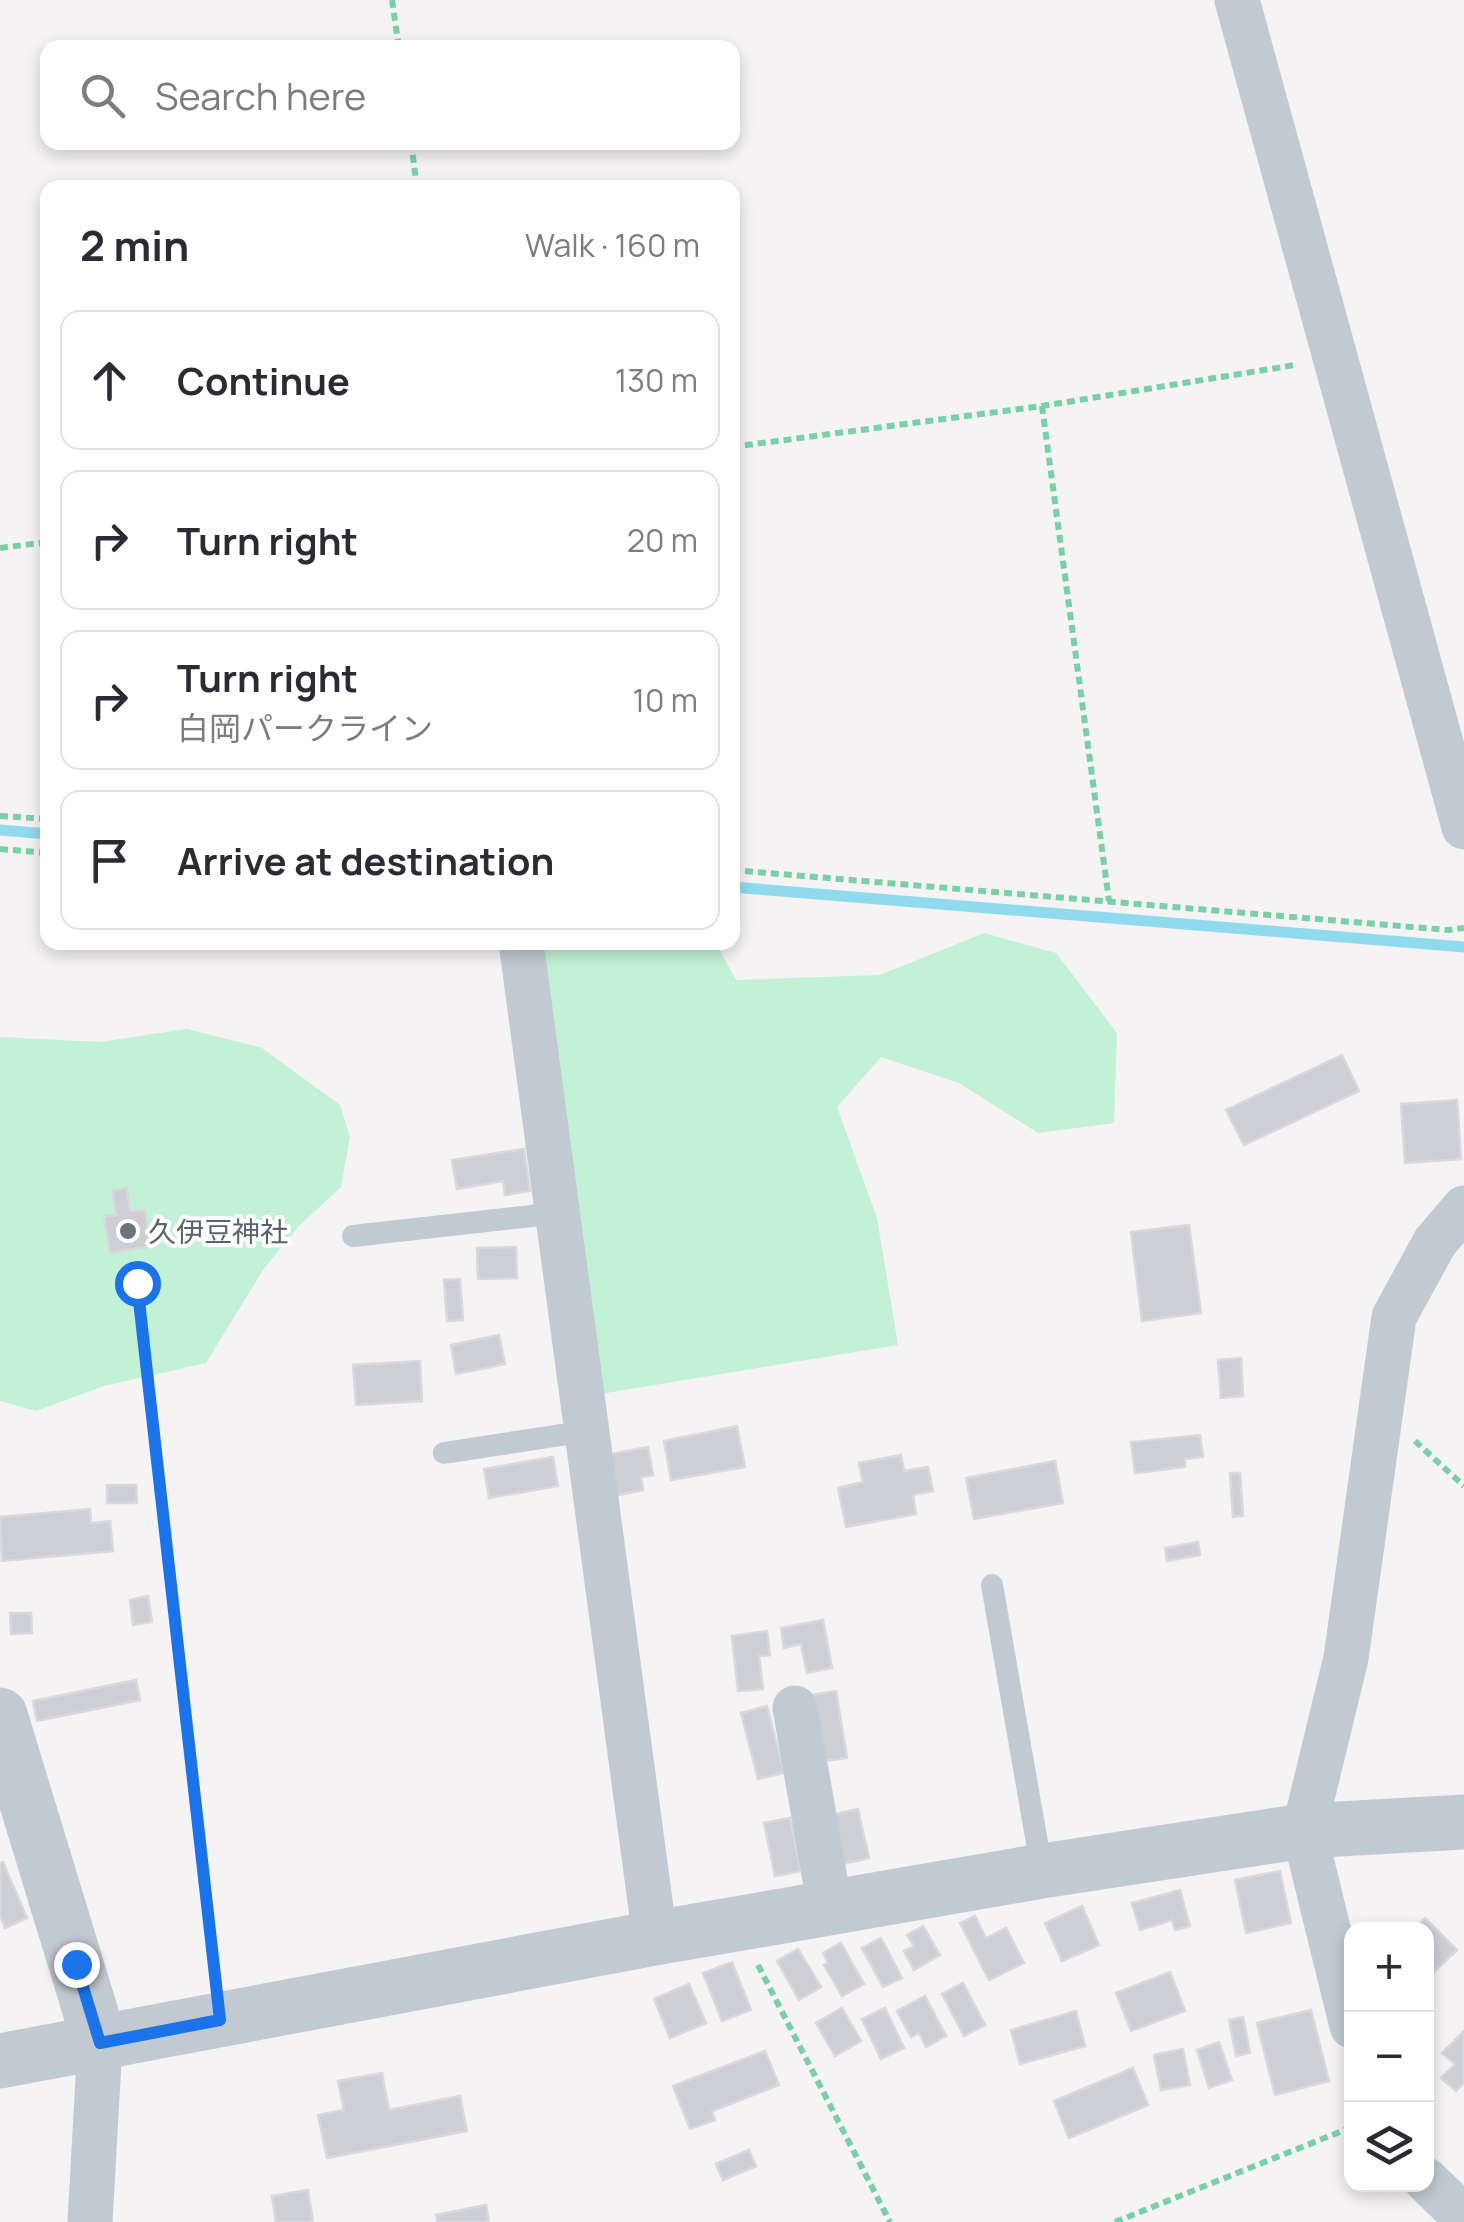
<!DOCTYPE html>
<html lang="en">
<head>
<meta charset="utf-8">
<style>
	:root { --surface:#fff; --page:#f2f2f3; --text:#2b2b33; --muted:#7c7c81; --line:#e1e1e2 }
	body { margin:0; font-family:Manrope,"Noto Sans JP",sans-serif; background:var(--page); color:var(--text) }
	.controls { position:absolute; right:30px; bottom:30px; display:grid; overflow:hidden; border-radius:20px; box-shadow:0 5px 15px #0003 }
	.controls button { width:90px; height:90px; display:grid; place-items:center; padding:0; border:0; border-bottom:2px solid var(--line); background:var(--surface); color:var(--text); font:50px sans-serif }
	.stop { position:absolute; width:30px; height:30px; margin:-22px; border:8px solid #1a73e8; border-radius:50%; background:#fff }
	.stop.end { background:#1a73e8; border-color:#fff; box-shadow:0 2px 10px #0008 }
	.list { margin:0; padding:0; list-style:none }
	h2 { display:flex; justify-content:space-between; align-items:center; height:130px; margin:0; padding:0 40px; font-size:42px }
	h2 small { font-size:32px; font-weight:400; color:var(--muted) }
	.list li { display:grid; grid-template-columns:65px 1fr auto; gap:30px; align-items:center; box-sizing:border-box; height:140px; margin:0 20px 20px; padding:0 20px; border:2px solid var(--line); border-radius:20px }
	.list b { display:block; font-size:38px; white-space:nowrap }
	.list p { margin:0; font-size:32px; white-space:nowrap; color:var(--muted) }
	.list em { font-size:32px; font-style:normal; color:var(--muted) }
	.icon { flex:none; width:55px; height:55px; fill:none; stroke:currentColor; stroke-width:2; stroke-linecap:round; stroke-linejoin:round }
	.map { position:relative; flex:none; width:1464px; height:2222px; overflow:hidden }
	.search { position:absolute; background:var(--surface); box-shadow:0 5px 15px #0003; left:40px; top:40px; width:700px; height:110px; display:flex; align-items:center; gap:25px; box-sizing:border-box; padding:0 35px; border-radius:20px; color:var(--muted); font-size:38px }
	.panel { position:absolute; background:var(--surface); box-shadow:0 5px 15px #0003; left:40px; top:180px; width:700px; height:770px; border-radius:20px }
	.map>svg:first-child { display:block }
	.green { fill:#c3f1d5 }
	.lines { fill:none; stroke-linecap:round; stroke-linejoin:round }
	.stream { stroke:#90daee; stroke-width:11 }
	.building { fill:#cdcfd5; stroke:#d7d9de; stroke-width:2.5 }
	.path { stroke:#7ad0a6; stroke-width:6; stroke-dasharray:8 5; stroke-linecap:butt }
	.service { stroke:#c1cad2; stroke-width:22 }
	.minor { stroke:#c1cad2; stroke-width:45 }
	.tertiary { stroke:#c1cad2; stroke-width:55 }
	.route { stroke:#1a73e8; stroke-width:12 }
	.worship-dot { fill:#6b7280; stroke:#fff; stroke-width:4 }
	.labels { text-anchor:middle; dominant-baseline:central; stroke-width:8; stroke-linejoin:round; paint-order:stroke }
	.worship-label { font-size:28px; fill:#5b616d; stroke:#fff; text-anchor:start }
</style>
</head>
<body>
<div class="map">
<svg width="1464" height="2222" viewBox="0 0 1464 2222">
	<rect width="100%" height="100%" fill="#f5f3f3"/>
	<g class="green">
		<polygon points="984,933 1056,953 1117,1033 1114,1123 1038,1133 959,1083 881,1057 837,1107 877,1218 898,1345 600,1394 542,943 716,943 736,980 880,975"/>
		<polygon points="187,1029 262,1048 340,1105 350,1137 341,1187 298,1227 263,1270 206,1363 104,1386 36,1411 0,1401 0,1037 100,1042"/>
	</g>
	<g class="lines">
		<g class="stream">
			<polyline points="0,830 48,834"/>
			<polyline points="732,887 1464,947"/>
		</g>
	</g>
	<g class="building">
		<polygon points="1342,1055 1359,1091 1244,1145 1226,1110"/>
		<polygon points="1457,1100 1461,1159 1405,1163 1401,1104"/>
		<polygon points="524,1149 530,1191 505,1195 503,1181 457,1189 452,1160"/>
		<polygon points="127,1188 130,1211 145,1210 151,1246 110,1253 104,1216 116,1215 112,1190"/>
		<polygon points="1189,1225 1201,1313 1142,1321 1131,1232"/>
		<polygon points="516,1247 517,1278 478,1279 477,1248"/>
		<polygon points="460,1279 463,1320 447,1321 444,1280"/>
		<polygon points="499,1335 505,1364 456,1374 451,1345"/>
		<polygon points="1241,1358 1243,1396 1221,1398 1218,1360"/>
		<polygon points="420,1361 422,1401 356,1405 353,1365"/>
		<polygon points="737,1426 745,1467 671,1480 664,1441"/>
		<polygon points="1200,1435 1203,1457 1185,1459 1185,1467 1135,1473 1131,1442"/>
		<polygon points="648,1447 653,1475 641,1477 643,1490 614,1496 606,1455"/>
		<polygon points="901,1455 904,1471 928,1467 933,1491 913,1495 916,1514 846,1527 838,1488 863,1482 859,1463"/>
		<polygon points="553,1457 558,1486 489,1498 484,1469"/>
		<polygon points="1055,1461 1063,1503 974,1519 966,1478"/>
		<polygon points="1230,1473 1240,1473 1243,1516 1233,1517"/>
		<polygon points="107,1485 136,1485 137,1503 107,1503"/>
		<polygon points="90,1509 91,1523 110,1521 113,1551 2,1561 0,1517"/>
		<polygon points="1198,1542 1200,1555 1167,1561 1165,1548"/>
		<polygon points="148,1596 152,1622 133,1625 130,1600"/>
		<polygon points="10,1613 31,1613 32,1633 11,1634"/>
		<polygon points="823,1620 832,1668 807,1673 801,1644 784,1648 781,1628"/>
		<polygon points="767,1631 770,1655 759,1656 763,1689 738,1691 732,1636"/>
		<polygon points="136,1680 140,1700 37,1721 33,1701"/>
		<polygon points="836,1691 847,1758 823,1761 813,1695"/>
		<polygon points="767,1706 784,1773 758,1779 741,1713"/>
		<polygon points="858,1809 869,1858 843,1864 832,1815"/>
		<polygon points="790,1818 801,1871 775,1876 764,1823"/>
		<polygon points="3,1862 27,1918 5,1928 0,1916 0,1863"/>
		<polygon points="1280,1871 1291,1923 1246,1933 1235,1880"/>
		<polygon points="1180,1890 1190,1926 1175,1930 1172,1920 1140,1930 1132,1903"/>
		<polygon points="1082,1906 1099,1945 1062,1961 1045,1923"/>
		<polygon points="975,1916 986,1938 1006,1928 1024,1963 989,1980 960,1923"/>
		<polygon points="1425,1918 1457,1950 1429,1977 1426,1974 1426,1930 1414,1930"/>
		<polygon points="923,1926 940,1955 914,1970 904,1951 914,1946 907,1935"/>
		<polygon points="881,1938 902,1978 883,1987 862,1948"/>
		<polygon points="841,1943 864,1984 842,1996 824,1965 828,1963 823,1953"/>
		<polygon points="798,1949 821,1987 799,2000 777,1961"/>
		<polygon points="732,1962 751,2010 722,2021 703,1973"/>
		<polygon points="1170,1972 1185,2011 1131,2031 1116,1993"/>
		<polygon points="963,1983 985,2025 964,2036 942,1994"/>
		<polygon points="689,1984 706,2023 670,2038 654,1999"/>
		<polygon points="925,1996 946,2036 926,2047 919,2033 911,2037 897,2011"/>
		<polygon points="842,2008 861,2041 835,2056 816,2023"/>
		<polygon points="885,2008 904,2048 881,2059 862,2019"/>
		<polygon points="1311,2010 1329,2081 1275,2095 1257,2023"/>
		<polygon points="1076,2011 1085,2046 1020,2064 1011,2030"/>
		<polygon points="1243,2017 1250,2053 1236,2056 1229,2020"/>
		<polygon points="1464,2031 1464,2083 1456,2091 1441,2078 1455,2064 1442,2053"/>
		<polygon points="1219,2042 1232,2080 1209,2088 1197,2050"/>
		<polygon points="1183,2049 1190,2085 1161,2090 1154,2055"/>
		<polygon points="765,2051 779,2085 712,2111 715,2120 690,2129 673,2086"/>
		<polygon points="1133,2068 1148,2105 1069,2138 1054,2101"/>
		<polygon points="382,2073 389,2110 460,2096 467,2131 327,2158 318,2115 344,2110 338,2081"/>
		<polygon points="749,2150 756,2166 723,2180 716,2164"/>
		<polygon points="308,2190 313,2222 276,2222 272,2196"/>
		<polygon points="486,2205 489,2222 438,2222 436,2215"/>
	</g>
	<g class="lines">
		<g class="path">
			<polyline points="392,0 399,48"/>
			<polyline points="411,142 417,188"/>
			<polyline points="1042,406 1109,901"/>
			<polyline points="732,447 1042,406 1295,365"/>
			<polyline points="0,548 48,542"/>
			<polyline points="0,816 48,819"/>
			<polyline points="0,849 48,853"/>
			<polyline points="732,870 1448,930 1464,928"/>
			<polyline points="137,1283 215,1974"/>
			<polyline points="1415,1441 1464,1486"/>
			<polyline points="758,1965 890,2222"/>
			<polyline points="1115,2222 1352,2127"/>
		</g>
		<g class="service">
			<polyline points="353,1236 558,1213"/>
			<polyline points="444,1453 587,1431"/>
			<polyline points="992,1585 1042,1871"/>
		</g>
		<g class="minor">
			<polyline points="1237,0 1464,827"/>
			<polyline points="521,942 655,1938"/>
			<polyline points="795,1708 830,1907"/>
			<polyline points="1352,2026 1304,1831 1346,1658 1394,1317 1435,1242 1464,1208"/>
			<polyline points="1426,2180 1464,2217"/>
			<polyline points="90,2222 100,2043"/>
		</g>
		<g class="tertiary">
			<polyline points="0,1715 100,2043"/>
			<polyline points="0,2061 655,1938 1042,1871 1304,1831 1464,1822"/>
		</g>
	</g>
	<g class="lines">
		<polyline class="route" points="76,1964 100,2043 220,2020 137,1283"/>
	</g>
	<circle class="worship-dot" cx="128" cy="1231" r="10"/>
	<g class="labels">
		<g class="worship-label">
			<text x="148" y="1231">久伊豆神社</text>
		</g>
	</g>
</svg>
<div class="controls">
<button>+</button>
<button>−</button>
<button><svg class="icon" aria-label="layers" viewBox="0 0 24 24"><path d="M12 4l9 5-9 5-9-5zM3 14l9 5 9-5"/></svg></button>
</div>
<div class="stop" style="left:137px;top:1283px"></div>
<div class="stop end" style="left:76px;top:1964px"></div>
<div class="search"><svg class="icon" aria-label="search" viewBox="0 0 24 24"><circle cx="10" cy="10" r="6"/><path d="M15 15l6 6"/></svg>Search here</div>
<section class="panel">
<h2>2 min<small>Walk · 160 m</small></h2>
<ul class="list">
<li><svg class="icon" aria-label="ahead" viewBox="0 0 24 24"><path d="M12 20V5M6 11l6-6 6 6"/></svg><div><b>Continue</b></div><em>130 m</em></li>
<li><svg class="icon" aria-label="right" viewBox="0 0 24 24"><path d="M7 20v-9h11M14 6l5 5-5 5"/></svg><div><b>Turn right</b></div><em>20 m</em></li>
<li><svg class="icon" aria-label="right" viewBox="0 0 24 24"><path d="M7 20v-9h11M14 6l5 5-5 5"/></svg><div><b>Turn right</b><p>白岡パークライン</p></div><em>10 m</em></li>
<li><svg class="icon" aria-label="arrive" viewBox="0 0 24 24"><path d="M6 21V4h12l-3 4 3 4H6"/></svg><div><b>Arrive at destination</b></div></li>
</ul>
</section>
</div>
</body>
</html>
